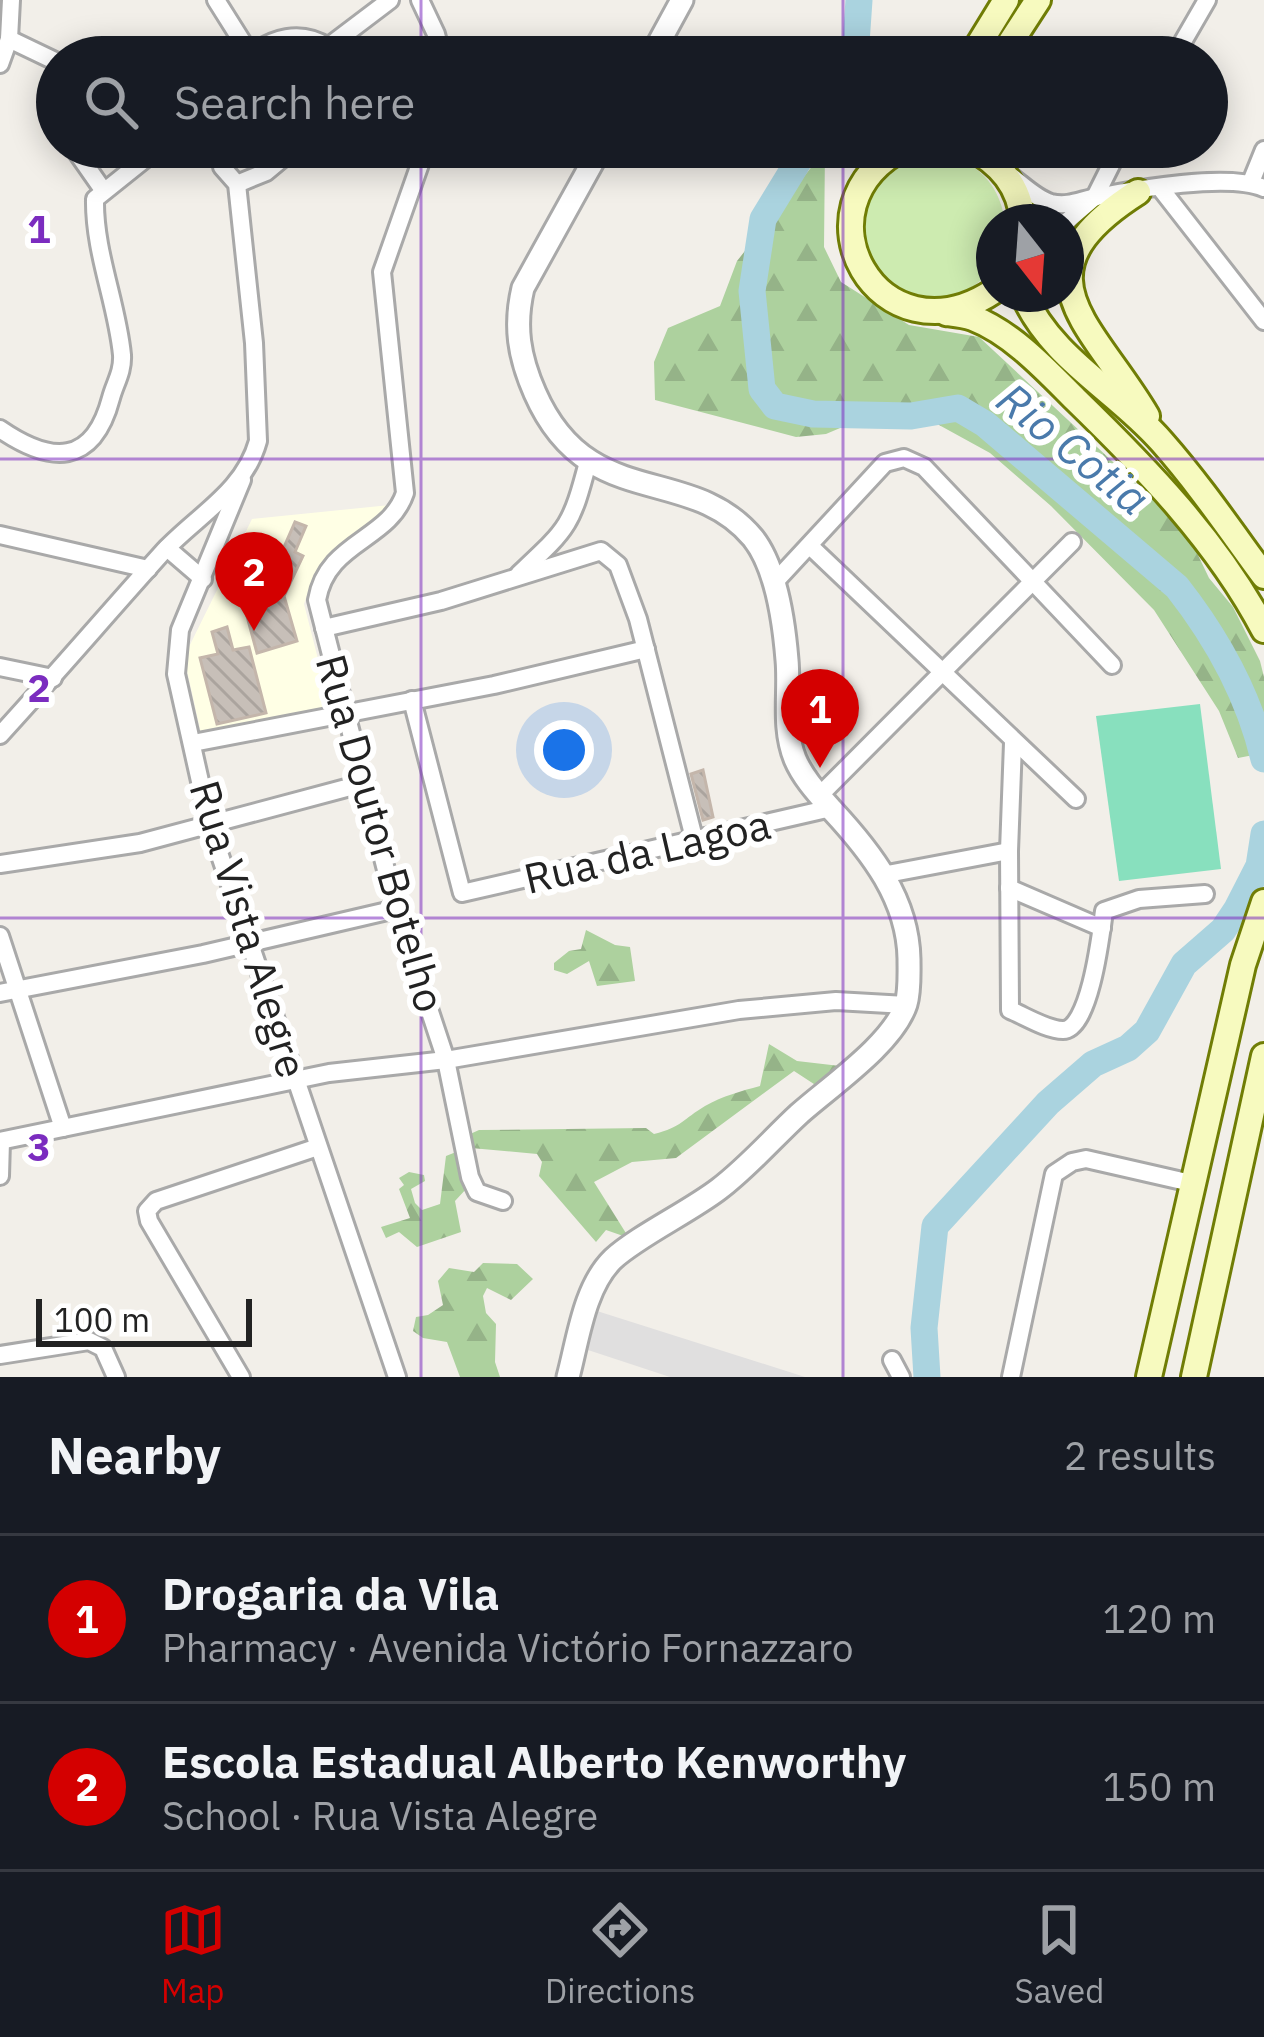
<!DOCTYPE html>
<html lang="en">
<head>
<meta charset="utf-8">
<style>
	:root { --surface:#171b24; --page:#242831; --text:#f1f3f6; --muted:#9ea1a6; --line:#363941; --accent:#d40000 }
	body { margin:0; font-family:"IBM Plex Sans",sans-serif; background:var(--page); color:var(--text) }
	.compass { position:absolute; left:976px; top:204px; width:108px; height:108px; border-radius:50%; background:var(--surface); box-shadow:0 6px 30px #0003; rotate:163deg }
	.scale { position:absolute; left:36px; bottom:30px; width:216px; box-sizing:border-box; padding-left:12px; border:6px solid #222; border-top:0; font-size:33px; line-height:42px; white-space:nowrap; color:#222; -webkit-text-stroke:9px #fff; paint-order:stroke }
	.you { position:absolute; left:564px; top:750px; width:42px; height:42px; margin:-30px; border:9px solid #fff; border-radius:50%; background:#1a73e8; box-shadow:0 0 0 18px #1a73e833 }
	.badge { display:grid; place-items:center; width:78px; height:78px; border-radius:50%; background:var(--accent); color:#fff; font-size:39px; font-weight:700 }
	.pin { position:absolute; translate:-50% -99px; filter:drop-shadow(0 3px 6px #0008) }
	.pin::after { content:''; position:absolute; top:63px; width:42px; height:36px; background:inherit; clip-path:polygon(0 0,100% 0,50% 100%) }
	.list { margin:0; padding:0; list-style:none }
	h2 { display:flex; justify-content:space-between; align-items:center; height:156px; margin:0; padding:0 48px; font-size:51px }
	h2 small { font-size:39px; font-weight:400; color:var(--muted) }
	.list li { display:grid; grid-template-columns:78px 1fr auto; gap:36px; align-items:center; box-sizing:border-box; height:168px; padding:0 48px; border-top:3px solid var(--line) }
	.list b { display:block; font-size:45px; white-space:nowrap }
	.list p { margin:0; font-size:39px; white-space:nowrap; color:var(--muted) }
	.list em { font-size:39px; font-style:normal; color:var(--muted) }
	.icon { flex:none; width:66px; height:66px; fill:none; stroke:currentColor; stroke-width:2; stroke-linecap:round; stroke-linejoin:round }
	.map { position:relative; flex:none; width:1264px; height:1377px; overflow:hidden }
	.search { position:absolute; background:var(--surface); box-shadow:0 6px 30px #0003; left:36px; right:36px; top:36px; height:132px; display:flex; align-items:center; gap:30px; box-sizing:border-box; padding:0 42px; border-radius:66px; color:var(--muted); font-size:45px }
	.sheet { height:492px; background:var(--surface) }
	nav { display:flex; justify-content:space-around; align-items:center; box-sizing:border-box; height:168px; border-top:3px solid var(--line); background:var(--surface); font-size:33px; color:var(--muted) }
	nav a { display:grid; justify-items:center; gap:6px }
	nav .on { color:var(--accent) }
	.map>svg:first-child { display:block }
	.residential { fill:#e0dfdf }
	.education { fill:#ffffe5 }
	.grass { fill:#cdebb0 }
	.forest { fill:url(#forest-firs) }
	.pitch { fill:#88e0be }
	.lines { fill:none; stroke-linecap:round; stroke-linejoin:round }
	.river { stroke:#aad3df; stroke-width:27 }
	.building { fill:url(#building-back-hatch); stroke:#c4b6ab; stroke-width:3 }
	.minor-casing { stroke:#a9a9a9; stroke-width:22 }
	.tertiary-casing { stroke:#a9a9a9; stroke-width:27 }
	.secondary-casing { stroke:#707d05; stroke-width:30 }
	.minor { stroke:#fff; stroke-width:16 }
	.tertiary { stroke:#fff; stroke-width:21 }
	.secondary { stroke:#f7fabf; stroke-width:24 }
	.grid { fill:none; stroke:#7b2cbf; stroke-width:3; stroke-opacity:0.55 }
	.labels { text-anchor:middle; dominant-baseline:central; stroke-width:12; stroke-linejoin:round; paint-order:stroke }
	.street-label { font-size:42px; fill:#222; stroke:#fff }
	.water-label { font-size:45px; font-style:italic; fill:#4a7aab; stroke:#fff }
	.grid-label { font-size:39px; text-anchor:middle; font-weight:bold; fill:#7b2cbf; stroke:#fff; stroke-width:12; stroke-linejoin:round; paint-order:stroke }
</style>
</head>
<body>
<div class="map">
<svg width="1264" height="1377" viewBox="0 0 1264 1377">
	<defs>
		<pattern id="forest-firs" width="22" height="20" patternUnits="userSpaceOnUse" patternTransform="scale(3)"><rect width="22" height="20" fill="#add19e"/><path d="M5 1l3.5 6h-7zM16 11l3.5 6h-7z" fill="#95b388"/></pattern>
		<pattern id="building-back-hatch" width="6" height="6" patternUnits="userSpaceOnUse" patternTransform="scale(3)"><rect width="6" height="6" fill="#c7bfb8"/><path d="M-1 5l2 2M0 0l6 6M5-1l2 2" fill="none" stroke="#aba49e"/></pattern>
	</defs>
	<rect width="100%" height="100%" fill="#f2efe9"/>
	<polygon class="residential" points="597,1311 805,1377 670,1377 588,1350"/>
	<polygon class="education" points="390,505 314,574 304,604 331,710 202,738 184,657 252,519"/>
	<path class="grass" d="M 927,152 C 969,156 999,177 1005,222 L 994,222 C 994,236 998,256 991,268 C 960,318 865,300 861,239 C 860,231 863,220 864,211 C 868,179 897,160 927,152 Z"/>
	<g class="forest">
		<polygon points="825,150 824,247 841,282 909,325 979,337 1186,530 1209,578 1233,607 1260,661 1264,677 1264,753 1238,758 1219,711 1154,610 1051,506 990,453 899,403 826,434 796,437 655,400 654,362 668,328 720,306 737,261"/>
		<polygon points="586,930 615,945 630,947 635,981 597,986 589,961 567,974 554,970 554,963 569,951 581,949"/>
		<path d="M 769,1044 L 797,1061 L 840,1066 L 817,1086 L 794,1071 L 676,1158 L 632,1162 L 594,1182 L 629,1238 L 606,1230 L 596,1242 L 539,1176 L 542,1162 L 537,1154 L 471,1148 L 468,1135 L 479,1130 L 646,1128 L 654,1134 C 682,1127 683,1119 705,1106 C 723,1096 741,1091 760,1086 Z"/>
		<polygon points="461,1150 467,1188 455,1201 461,1232 417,1247 399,1232 386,1238 381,1227 410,1218 399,1189 404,1185 399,1178 409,1172 424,1175 425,1181 411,1189 415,1203 422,1210 440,1204 446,1156"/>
		<polygon points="483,1263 517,1264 533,1279 511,1300 487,1288 483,1296 486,1313 496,1324 495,1362 500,1377 460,1377 447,1342 423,1338 413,1331 416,1317 428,1315 443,1305 438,1281 449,1268 474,1272"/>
	</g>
	<polygon class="pitch" points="1200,704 1221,869 1119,881 1096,716"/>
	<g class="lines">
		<g class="river">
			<polyline points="850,57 856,43 859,0"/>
			<path d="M 807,147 L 763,219 L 752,291 L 762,389 L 775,406 L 813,414 L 911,416 L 958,408 L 985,424 L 1177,587 C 1217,638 1249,696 1264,759"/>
			<polyline points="927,1377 924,1328 935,1226 1048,1103 1093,1064 1128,1048 1147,1031 1184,964 1223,930 1237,909 1259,866 1264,834"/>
		</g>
	</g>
	<g class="building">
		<polygon points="295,522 306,526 295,552 303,556 284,596 297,641 257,653 245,609 250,574 268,539 284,547"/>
		<polygon points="227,627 233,650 249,647 266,713 217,724 200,658 218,654 212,632"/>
		<polygon points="703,770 713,817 703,820 691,774"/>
	</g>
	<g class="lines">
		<defs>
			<g id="minor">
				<polyline points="216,0 250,54"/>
				<polyline points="420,0 436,34 442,57"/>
				<polyline points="9,39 57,62"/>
				<path d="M 248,57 C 272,38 300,29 328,47"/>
				<polyline points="327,57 328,47 390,0"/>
				<polyline points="1174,57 1207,0"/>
				<polyline points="0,64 9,39 11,0"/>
				<polyline points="73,147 103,190"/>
				<path d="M 426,147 L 382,272 L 405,493 C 389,541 327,541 317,600 L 396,909 L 446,1060 L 470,1177 L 477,1192 L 503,1201"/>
				<path d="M 1012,177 C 1024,186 1037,199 1051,203 C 1069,207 1080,200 1097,197 C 1137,189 1228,173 1264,188"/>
				<polyline points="1251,182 1264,150"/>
				<polyline points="237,184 266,172 296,147"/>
				<polyline points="1161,189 1264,321"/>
				<polyline points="1066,222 1095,197 1120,147"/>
				<path d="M 0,429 C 51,464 93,466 111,398 C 115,383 123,372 122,355 C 117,303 94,252 95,199 L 160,147"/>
				<polyline points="242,480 180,630 176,674 210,826 397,1377"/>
				<polyline points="0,535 148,569"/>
				<polyline points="810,546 1076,799"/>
				<polyline points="167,548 203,579"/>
				<path d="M 519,574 C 568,528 571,527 588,462"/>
				<polyline points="773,584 885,463 904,458 924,467 1112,665"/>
				<polyline points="324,628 441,601 601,551 618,565 638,619 695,842"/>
				<polyline points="0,667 53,678"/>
				<polyline points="412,700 462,893 831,808"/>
				<path d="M 0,735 C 55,675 108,613 162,553 C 196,516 244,492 258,441 L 254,343 L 237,184 L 222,167 L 221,147"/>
				<polyline points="193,743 494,685 646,649"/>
				<path d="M 1013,743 L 1009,851 L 1010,1010 C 1025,1016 1047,1030 1063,1030 C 1090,1030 1101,933 1104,911 L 1139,899 L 1205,894"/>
				<polyline points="819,796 1072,542"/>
				<polyline points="0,864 140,843 365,783"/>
				<polyline points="882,875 1009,851"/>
				<polyline points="1009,888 1102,928"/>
				<polyline points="0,936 63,1128"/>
				<polyline points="0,993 203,954 396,909"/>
				<polyline points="0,1141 329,1073 446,1060 739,1010 836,1001 906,1005"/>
				<polyline points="0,1176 1,1141"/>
				<polyline points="0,1355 89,1341 103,1348 116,1377"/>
				<polyline points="892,1360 901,1377"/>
				<polyline points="241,1377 149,1221 147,1211 156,1201 318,1147"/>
				<polyline points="1011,1377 1054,1174 1072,1162 1086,1159 1191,1183"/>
			</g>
			<g id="tertiary">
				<polyline points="651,57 682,0"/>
				<path d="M 568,1377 C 578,1340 584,1287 613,1259 C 638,1236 689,1212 719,1189 C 748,1167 772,1139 799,1114 C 829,1087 893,1044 906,1004 C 910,991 909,973 909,959 C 908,899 871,852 832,810 C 818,794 803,778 795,759 C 782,727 790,692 787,660 C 784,623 776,567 753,538 C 690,462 588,514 535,393 C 519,357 514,326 523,288 L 601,147"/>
			</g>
			<g id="secondary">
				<polyline points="971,57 1006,0"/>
				<polyline points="1001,57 1038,0"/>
				<path d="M 905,147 C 789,206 879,367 994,291"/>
				<path d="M 969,147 C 1000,163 1020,186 1023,222"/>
				<path d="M 1138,192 C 1009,274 1093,324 1147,416"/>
				<path d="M 1023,294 C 1052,360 1117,390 1162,442 C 1199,484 1231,531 1264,576"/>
				<path d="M 946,313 C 954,314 965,315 973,318 C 1012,333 1046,370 1075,399 C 1146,468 1218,542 1264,630"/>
				<polyline points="1149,1377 1243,965 1264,902"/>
				<polyline points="1194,1377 1264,1056"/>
			</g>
		</defs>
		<use href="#minor" class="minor-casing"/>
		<use href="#tertiary" class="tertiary-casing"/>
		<use href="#secondary" class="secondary-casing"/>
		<use href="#minor" class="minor"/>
		<use href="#tertiary" class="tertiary"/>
		<use href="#secondary" class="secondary"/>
	</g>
	<path class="grid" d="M 421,0 L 421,57M 843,0 L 843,57M 421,147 L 421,1377M 843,147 L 843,1377M 0,459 L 1264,459M 0,918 L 1264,918"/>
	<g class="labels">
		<g class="street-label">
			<text transform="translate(381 833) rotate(74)">Rua Doutor Botelho</text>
			<text transform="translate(647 851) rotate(-13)">Rua da Lagoa</text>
			<text transform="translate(249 929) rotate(73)">Rua Vista Alegre</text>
		</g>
		<g class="water-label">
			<text transform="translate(1074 448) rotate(39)">Rio Cotia</text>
		</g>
	</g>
	<g class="grid-label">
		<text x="39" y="243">1</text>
		<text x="39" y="702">2</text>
		<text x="39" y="1161">3</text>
	</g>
</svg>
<svg class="compass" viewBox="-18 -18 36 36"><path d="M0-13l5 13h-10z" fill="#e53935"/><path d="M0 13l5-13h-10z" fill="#9ea1a6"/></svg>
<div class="scale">100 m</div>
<div class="you"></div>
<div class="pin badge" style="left:820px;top:768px">1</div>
<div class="pin badge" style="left:254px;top:631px">2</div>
<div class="search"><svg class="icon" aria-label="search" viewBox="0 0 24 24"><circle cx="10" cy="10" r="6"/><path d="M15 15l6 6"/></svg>Search here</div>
</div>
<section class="sheet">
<h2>Nearby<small>2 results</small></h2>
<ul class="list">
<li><span class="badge">1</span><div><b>Drogaria da Vila</b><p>Pharmacy · Avenida Victório Fornazzaro</p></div><em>120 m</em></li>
<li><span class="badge">2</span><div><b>Escola Estadual Alberto Kenworthy</b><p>School · Rua Vista Alegre</p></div><em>150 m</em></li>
</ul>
</section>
<nav>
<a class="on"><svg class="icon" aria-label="map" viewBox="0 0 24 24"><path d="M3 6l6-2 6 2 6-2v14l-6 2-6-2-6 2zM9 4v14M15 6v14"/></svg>Map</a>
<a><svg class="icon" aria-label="directions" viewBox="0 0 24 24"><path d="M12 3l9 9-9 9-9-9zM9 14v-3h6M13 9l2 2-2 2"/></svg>Directions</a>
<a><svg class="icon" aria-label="saved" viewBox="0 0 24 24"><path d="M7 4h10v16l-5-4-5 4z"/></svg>Saved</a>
</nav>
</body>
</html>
